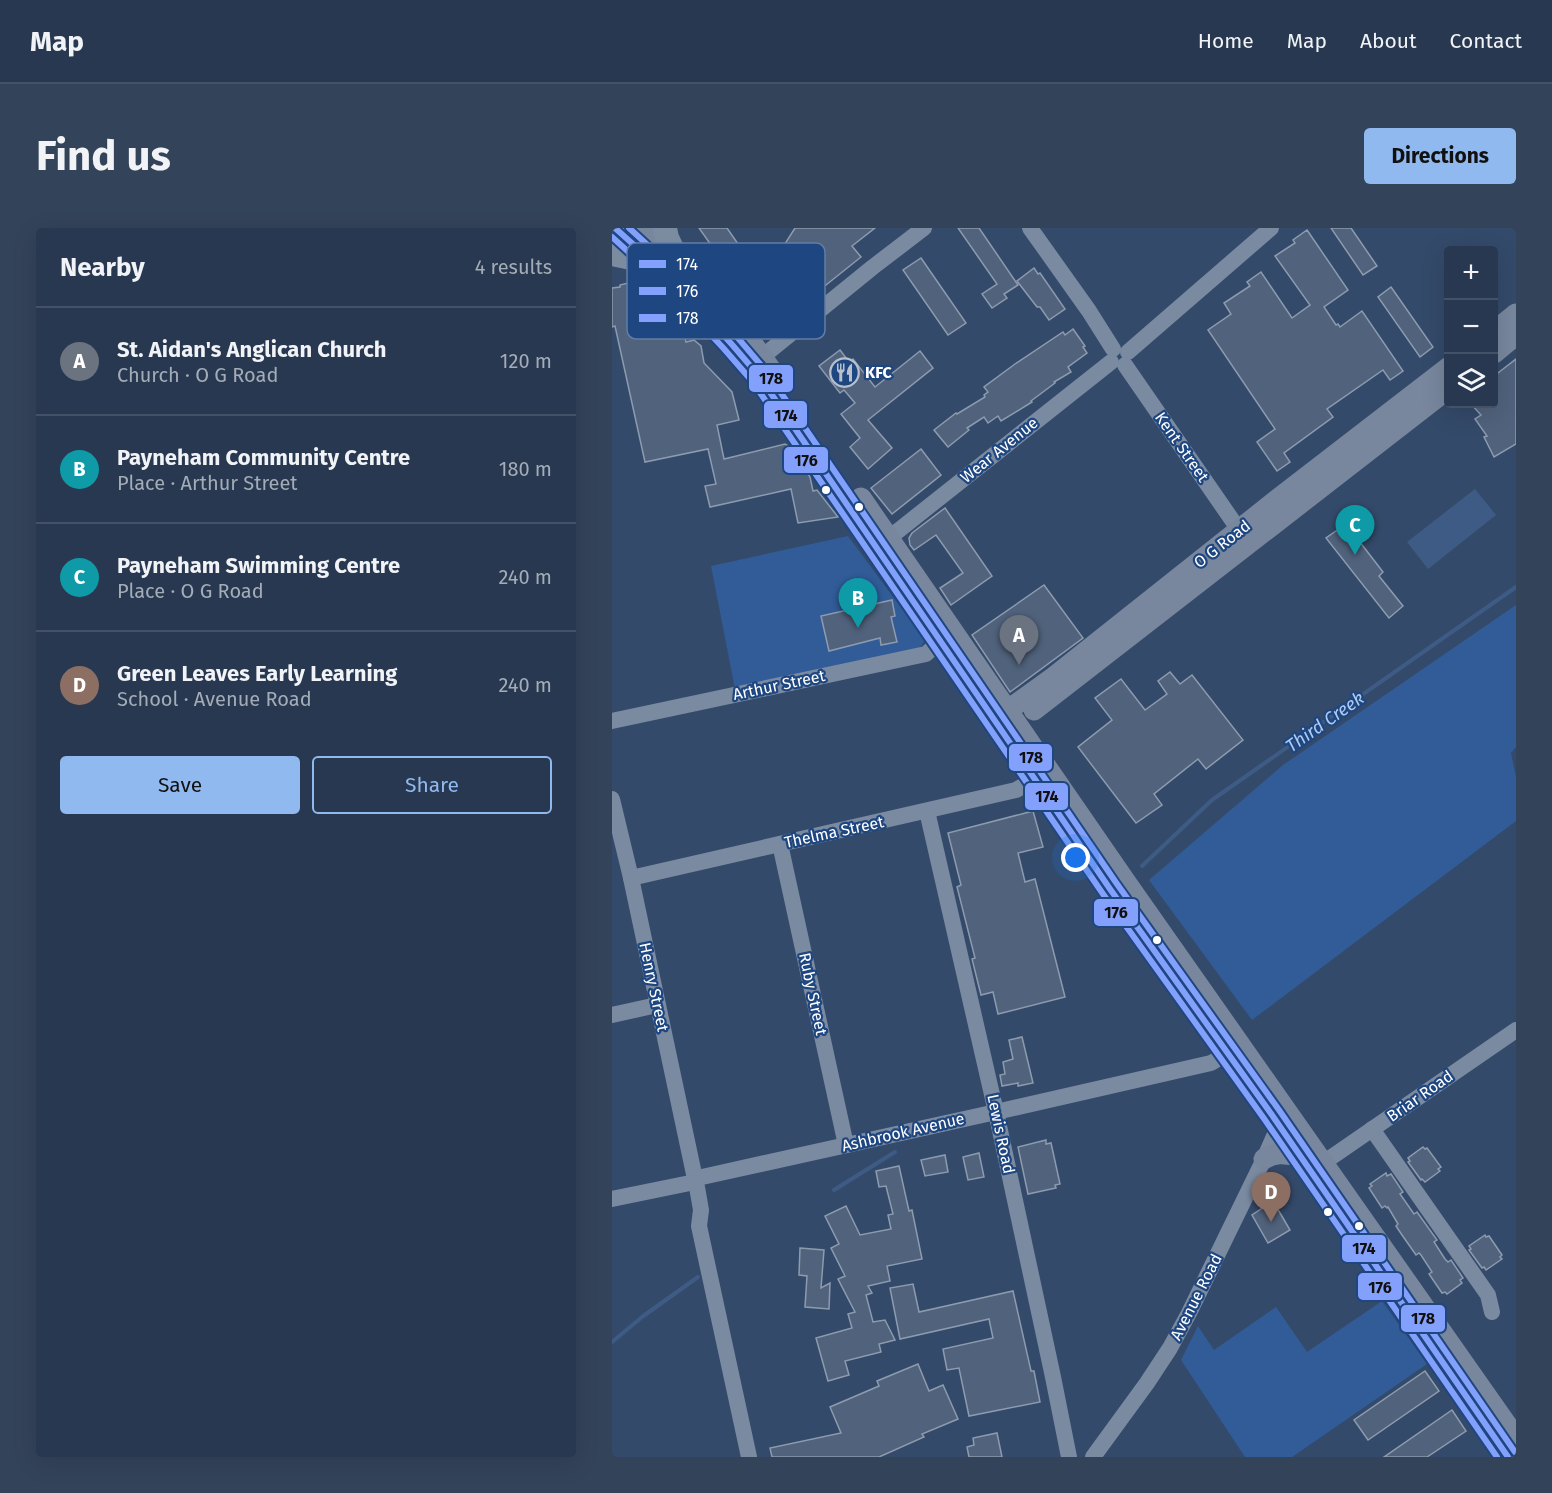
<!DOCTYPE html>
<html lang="en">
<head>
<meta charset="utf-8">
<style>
	:root { --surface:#273850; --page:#33435a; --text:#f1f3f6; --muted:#a4acb7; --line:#435267; --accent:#90b9f0 }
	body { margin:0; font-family:"Fira Sans",sans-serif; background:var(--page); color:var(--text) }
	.controls { position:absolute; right:18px; top:18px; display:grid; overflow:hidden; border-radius:6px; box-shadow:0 6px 24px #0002 }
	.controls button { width:54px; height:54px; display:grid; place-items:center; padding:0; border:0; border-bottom:2px solid var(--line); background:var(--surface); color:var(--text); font:30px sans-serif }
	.you { position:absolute; left:464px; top:630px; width:21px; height:21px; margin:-15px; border:4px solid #fff; border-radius:50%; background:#1a73e8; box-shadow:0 0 0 9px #1a73e833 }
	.badge { display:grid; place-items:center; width:39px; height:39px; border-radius:50%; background:var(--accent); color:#fff; font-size:20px; font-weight:700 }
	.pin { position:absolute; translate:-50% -50px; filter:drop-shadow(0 2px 3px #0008) }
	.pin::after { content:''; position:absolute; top:32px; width:21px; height:18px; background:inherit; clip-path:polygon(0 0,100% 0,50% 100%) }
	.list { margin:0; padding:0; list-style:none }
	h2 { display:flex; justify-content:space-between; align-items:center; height:78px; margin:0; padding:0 24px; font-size:26px }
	h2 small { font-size:20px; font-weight:400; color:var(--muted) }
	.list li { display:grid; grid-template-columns:39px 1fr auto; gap:18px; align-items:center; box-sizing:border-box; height:108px; padding:0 24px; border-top:2px solid var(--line) }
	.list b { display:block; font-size:22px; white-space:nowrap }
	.list p { margin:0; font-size:20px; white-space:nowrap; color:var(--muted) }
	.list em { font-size:20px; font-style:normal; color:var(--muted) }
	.actions { display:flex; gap:12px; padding:18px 24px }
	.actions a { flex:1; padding:14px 0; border:2px solid var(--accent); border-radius:6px; text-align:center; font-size:21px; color:var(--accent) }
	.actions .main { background:var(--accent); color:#111 }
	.icon { flex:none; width:33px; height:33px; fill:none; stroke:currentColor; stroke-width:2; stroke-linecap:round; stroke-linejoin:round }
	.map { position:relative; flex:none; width:904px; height:1229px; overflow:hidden; border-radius:6px }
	header { display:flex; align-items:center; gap:36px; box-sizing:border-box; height:84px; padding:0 30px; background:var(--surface); border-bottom:2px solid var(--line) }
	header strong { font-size:28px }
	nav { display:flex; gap:33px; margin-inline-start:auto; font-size:21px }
	.intro { display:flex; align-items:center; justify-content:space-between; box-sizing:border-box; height:144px; padding:0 36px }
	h1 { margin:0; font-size:42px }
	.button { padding:15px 27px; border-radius:6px; background:var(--accent); color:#111; font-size:21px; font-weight:700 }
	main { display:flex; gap:36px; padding:0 36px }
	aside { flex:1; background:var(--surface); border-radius:6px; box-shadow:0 6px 24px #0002 }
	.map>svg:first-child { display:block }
	.green { fill:#315c98 }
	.water { fill:#3e5b85 }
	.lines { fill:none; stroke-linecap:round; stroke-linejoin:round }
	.stream { stroke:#3e5b85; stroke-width:4 }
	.building { fill:#50627c; stroke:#8d9baf; stroke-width:1.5 }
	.minor { stroke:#7a8aa0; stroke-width:16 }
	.major { stroke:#78879e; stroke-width:21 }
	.highway { stroke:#7b8ba0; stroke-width:24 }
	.bus-1-casing { stroke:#1e4680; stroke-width:10 }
	.bus-2-casing { stroke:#1e4680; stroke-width:10 }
	.bus-3-casing { stroke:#1e4680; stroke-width:10 }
	.bus-1 { stroke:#83a1fc; stroke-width:6 }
	.bus-2 { stroke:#83a1fc; stroke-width:6 }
	.bus-3 { stroke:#83a1fc; stroke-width:6 }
	.bus-dot { fill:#fff; stroke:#1e4680; stroke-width:2 }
	.labels { text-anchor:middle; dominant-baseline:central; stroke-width:4.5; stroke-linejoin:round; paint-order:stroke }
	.poi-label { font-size:16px; font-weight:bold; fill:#fff; stroke:#1e4680; text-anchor:start }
	.street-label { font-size:16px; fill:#fff; stroke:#1e4680 }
	.water-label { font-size:18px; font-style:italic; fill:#adcaf1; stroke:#1e4680 }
	.key { fill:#1e4680; stroke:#627ea6; stroke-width:1.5 }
	.key-label { font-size:16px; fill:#fff }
	.line-badge { stroke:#1e4680; stroke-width:2 }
	.pale-badge-label { font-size:16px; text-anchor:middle; font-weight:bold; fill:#111 }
</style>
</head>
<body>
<header>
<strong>Map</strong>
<nav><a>Home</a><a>Map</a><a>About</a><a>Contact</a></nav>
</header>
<div class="intro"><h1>Find us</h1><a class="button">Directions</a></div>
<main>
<aside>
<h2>Nearby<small>4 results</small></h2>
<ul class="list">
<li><span class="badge" style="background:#6b7280">A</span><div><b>St. Aidan's Anglican Church</b><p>Church · O G Road</p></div><em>120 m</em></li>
<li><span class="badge" style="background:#0f9aa8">B</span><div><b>Payneham Community Centre</b><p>Place · Arthur Street</p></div><em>180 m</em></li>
<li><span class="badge" style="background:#0f9aa8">C</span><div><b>Payneham Swimming Centre</b><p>Place · O G Road</p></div><em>240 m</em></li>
<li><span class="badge" style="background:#8d6e63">D</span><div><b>Green Leaves Early Learning</b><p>School · Avenue Road</p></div><em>240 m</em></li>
</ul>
<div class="actions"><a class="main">Save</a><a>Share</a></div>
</aside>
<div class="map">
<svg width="904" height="1229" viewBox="0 0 904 1229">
	<rect width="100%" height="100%" fill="#344a6a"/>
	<g class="green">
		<polygon points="236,308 313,412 308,420 123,461 99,338"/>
		<polygon points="904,377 904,519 899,525 904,549 904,593 640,792 537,652 671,537"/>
		<polygon points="770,1073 815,1136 680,1229 633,1229 569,1132 586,1098 602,1122 664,1079 695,1124"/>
	</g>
	<polygon class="water" points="863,261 884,287 816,341 795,314"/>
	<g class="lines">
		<g class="stream">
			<polyline points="530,638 600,572 904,359"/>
			<polyline points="222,962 283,924"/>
			<polyline points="0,1114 30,1089 86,1049"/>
		</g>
	</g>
	<g class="building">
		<polygon points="87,0 115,0 135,29 145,23 155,37 164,30 183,0 263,0 240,18 249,29 199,69 178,40 130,74 103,35 109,31"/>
		<polygon points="346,0 367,0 406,57 392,66 395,70 380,80 370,66 385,56"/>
		<polygon points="719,0 739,0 765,38 751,47"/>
		<polygon points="695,2 736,62 712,79 724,97 726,96 728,99 750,83 791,143 778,152 771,142 715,181 721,189 672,225 678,234 665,243 645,214 663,201 596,102 619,86 612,75 638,58 635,54 649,44 680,90 698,77 663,28 683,15 681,12"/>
		<polygon points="309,30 354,95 336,107 291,42"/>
		<polygon points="422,40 426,46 428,45 453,81 437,92 428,79 425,79 405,53"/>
		<polygon points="20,54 61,92 65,91 70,97 74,114 82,112 89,118 92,135 120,164 127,192 105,197 112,231 173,216 178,219 198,249 201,263 205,262 226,289 186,295 179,261 98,279 93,258 104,256 96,221 33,234 3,98 0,99 0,60 8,59 8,57"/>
		<polygon points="779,59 821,119 808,129 766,69"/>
		<polygon points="461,101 473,118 471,119 475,125 456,139 459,144 442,154 443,155 419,173 420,174 389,193 386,188 376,195 372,189 355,200 357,202 336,219 322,202 344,185 345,186 373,169 372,167 376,164 372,159 403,136 451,104 453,107"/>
		<polygon points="228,122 237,134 241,131 263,159 308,123 321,140 256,192 280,220 256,241 238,219 248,210 229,186 243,175 232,162 228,165 207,138"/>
		<polygon points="904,131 904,216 882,229 872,209 875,208 863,191 869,187 859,176 882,176 882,148"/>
		<polygon points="309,221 329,247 280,286 259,260"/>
		<polygon points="333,280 380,348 339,377 328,360 351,345 324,307 302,322 298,317 297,310 300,305"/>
		<polygon points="734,296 771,344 767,348 791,378 777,390 714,310"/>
		<polygon points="432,357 471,410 398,464 360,407"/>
		<polygon points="280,372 283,388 279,389 285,414 269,417 268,410 217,423 209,388"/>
		<polygon points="558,444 568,456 580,447 631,512 594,541 586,531 542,566 550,577 524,595 466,519 500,492 483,470 509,451 533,482 555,466 546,453"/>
		<polygon points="421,583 431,619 406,625 413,654 423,651 453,769 386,786 381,764 369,767 360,731 363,730 345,659 349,657 336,605"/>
		<polygon points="410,809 421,855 406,858 406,855 390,858 388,847 393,846 391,834 401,831 397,812"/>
		<polygon points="434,912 434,916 439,915 448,956 443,957 444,960 416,966 406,919"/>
		<polygon points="811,919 813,921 815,920 829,939 826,941 828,943 813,954 810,951 809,952 796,934 798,933 796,930"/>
		<polygon points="367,925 372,949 356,952 351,929"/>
		<polygon points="333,927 336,944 313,948 309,932"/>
		<polygon points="287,938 297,983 300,982 310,1031 275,1038 278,1053 256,1058 260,1065 254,1067 261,1094 273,1092 283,1112 267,1116 269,1124 233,1133 237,1147 216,1153 204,1110 240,1100 236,1086 243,1084 226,1051 233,1048 219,1020 227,1016 213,988 234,978 248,1007 279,1001 276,987 281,986 274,958 267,959 264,943"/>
		<polygon points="774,945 775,948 779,946 791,964 788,966 802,986 805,984 825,1012 822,1014 833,1031 836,1034 839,1032 851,1050 848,1052 850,1055 835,1066 833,1064 830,1065 817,1046 820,1044 809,1027 807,1025 804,1027 790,1007 784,998 786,996 776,979 775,980 773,978 770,980 757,960 760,958 758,956"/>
		<polygon points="661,973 678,1002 656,1015 640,987"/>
		<polygon points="873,1007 874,1009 877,1008 890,1027 888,1029 890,1031 874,1042 872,1039 870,1040 857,1022 859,1021 857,1018"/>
		<polygon points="188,1020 212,1022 209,1060 218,1055 217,1081 193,1079 195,1048 187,1047"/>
		<polygon points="301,1056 307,1084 401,1063 419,1143 422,1143 428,1174 357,1188 347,1140 335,1142 331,1121 381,1110 377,1091 288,1111 278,1060"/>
		<polygon points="306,1136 317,1163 331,1157 346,1191 310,1206 312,1209 267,1229 160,1229 158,1220 229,1205 218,1179 267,1158 265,1153"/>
		<polygon points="813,1143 827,1163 756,1212 742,1192"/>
		<polygon points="840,1182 854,1203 815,1229 772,1229"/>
		<polygon points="385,1205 390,1229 357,1229 355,1219 362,1217 361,1210"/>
	</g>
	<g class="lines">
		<g class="minor">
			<polyline points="418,0 477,83 501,121"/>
			<polyline points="516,124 659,0"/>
			<polyline points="150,129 261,39 312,0"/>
			<polyline points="513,137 627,302"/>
			<polyline points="277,310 499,134"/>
			<polyline points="0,493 314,426 329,412"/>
			<polyline points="0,571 19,650 82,946"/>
			<polyline points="315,583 384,884 441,1149 457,1229"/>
			<polyline points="168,616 234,917"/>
			<polyline points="19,650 404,562 423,551"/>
			<polyline points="0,787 45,777"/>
			<polyline points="760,901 876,1067 880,1084"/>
			<polyline points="711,935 904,802"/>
			<polyline points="90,949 384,884 599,835 609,829 623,817"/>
			<polyline points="85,959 89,982 87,998 137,1229"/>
			<polyline points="0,971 78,955"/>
			<polyline points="481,1229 535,1155 558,1120 577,1085 652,931 667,897"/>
		</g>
		<g class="major">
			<path d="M 3,0 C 57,47 102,93 147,148 L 498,661 L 660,887 L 896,1229"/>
			<polyline points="35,0 130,101 162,146"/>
			<polyline points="882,104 904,86"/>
			<polyline points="882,125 904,107"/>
			<polyline points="249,270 513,653 904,1210"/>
			<polyline points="422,482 837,160"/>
			<polyline points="385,490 442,449 666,271 837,139"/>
			<path d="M 652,931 C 663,923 675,926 688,928"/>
		</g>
		<g class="highway">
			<polyline points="53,0 55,10 64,29"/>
			<polyline points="0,26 43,35"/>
		</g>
		<defs>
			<path id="bus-1" d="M 3,0 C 55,46 103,95 147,148 L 498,661 L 660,887 L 896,1229"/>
			<path id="bus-2" d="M 0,9 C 50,54 97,102 140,153 L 491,666 L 653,892 L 885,1229"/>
			<path id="bus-3" d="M 17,0 C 66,44 112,92 154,143 L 505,656 L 667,882 L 903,1224"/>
		</defs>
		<use href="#bus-1" class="bus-1-casing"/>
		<use href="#bus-2" class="bus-2-casing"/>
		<use href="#bus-3" class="bus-3-casing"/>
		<use href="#bus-1" class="bus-1"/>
		<use href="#bus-2" class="bus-2"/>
		<use href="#bus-3" class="bus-3"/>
	</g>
	<defs>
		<symbol id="restaurant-ring" viewBox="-11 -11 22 22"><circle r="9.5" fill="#1e4680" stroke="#b8c0cb" stroke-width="1.5"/><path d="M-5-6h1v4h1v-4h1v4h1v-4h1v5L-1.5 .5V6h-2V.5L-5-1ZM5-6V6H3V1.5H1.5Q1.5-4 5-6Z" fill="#b8c0cb"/></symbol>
	</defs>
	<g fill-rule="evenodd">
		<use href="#restaurant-ring" x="216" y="128" width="33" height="33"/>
	</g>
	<g class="bus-dot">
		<circle cx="214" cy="262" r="5"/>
		<circle cx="247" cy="279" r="5"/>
		<circle cx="545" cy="712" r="5"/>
		<circle cx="716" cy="984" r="5"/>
		<circle cx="747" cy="998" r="5"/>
	</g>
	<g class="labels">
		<g class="poi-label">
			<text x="253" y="144">KFC</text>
		</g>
		<g class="street-label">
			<text transform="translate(570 219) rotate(55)">Kent Street</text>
			<text transform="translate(387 222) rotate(-39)">Wear Avenue</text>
			<text transform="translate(610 316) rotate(-38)">O G Road</text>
			<text transform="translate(167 457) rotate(-12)">Arthur Street</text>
			<text transform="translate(222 604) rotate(-12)">Thelma Street</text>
			<text transform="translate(42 759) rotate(78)">Henry Street</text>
			<text transform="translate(201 766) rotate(78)">Ruby Street</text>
			<text transform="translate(808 868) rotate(-35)">Briar Road</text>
			<text transform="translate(291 904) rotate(-13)">Ashbrook Avenue</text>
			<text transform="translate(389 906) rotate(78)">Lewis Road</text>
			<text transform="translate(584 1069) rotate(-63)">Avenue Road</text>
		</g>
		<g class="water-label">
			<text transform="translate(713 494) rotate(-35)">Third Creek</text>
		</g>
	</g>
	<rect x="15" y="15" width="198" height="96" rx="9" class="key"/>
	<rect x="27" y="32" width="27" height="8" fill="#83a1fc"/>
	<rect x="27" y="59" width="27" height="8" fill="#83a1fc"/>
	<rect x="27" y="86" width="27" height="8" fill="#83a1fc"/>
	<g class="key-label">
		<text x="64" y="42">174</text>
		<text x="64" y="69">176</text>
		<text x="64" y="96">178</text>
	</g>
	<g class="line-badge">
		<rect x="136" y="136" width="46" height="29" rx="6" fill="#83a1fc"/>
		<rect x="151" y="172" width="45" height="29" rx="6" fill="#83a1fc"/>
		<rect x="171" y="218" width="46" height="28" rx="6" fill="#83a1fc"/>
		<rect x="396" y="515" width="45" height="29" rx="6" fill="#83a1fc"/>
		<rect x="412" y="554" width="45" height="29" rx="6" fill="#83a1fc"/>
		<rect x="481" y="670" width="46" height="29" rx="6" fill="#83a1fc"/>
		<rect x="729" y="1006" width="46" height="29" rx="6" fill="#83a1fc"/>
		<rect x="745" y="1044" width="46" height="29" rx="6" fill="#83a1fc"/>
		<rect x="788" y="1076" width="46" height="29" rx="6" fill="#83a1fc"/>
	</g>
	<g class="pale-badge-label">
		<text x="159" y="156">178</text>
		<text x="174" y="193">174</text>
		<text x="194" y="238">176</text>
		<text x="419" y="535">178</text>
		<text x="435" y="574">174</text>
		<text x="504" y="690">176</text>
		<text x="752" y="1026">174</text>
		<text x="768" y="1065">176</text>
		<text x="811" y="1096">178</text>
	</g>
</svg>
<div class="controls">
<button>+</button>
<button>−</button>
<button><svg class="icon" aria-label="layers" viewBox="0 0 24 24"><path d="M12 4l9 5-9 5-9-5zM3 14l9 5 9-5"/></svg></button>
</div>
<div class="you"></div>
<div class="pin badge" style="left:407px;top:437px;background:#6b7280">A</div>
<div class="pin badge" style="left:246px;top:400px;background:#0f9aa8">B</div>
<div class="pin badge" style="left:743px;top:327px;background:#0f9aa8">C</div>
<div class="pin badge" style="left:659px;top:994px;background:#8d6e63">D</div>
</div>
</main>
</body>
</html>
